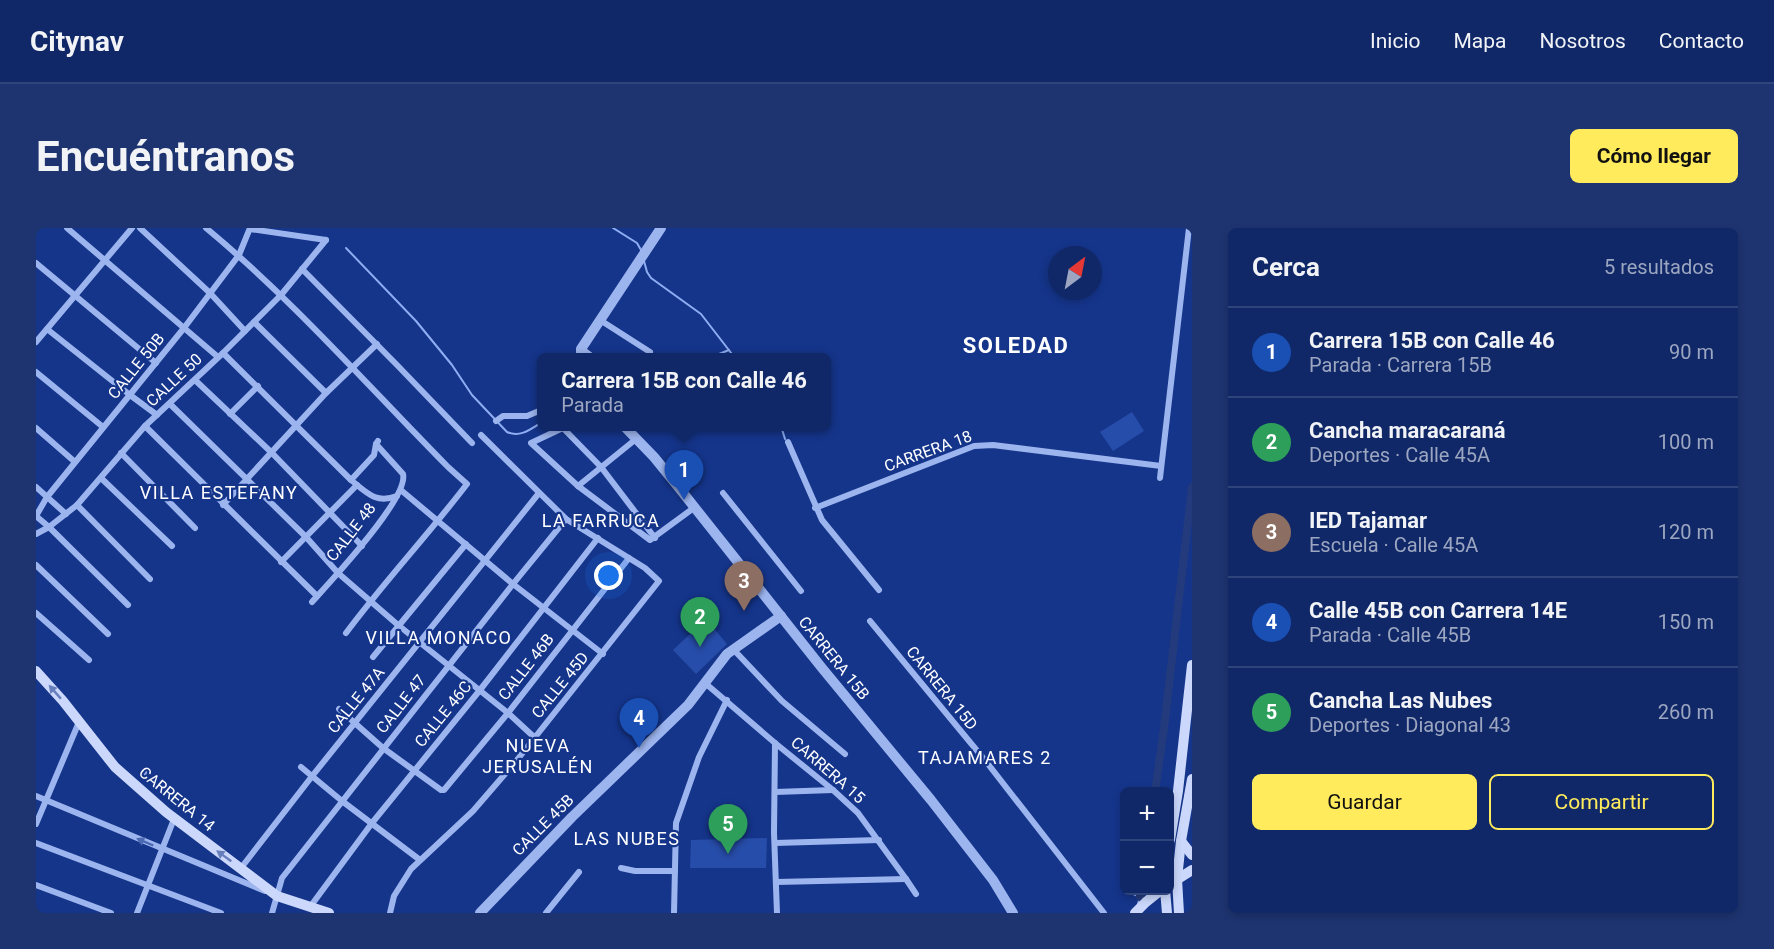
<!DOCTYPE html>
<html lang="es">
<head>
<meta charset="utf-8">
<style>
	:root { --surface:#102868; --page:#1e3471; --text:#f1f3f6; --muted:#9ca6c0; --line:#30447c; --accent:#ffeb5c }
	body { margin:0; font-family:Roboto,sans-serif; background:var(--page); color:var(--text) }
	.controls { position:absolute; right:18px; bottom:18px; display:grid; overflow:hidden; border-radius:9px; box-shadow:0 3px 9px #0003 }
	.controls button { width:54px; height:54px; display:grid; place-items:center; padding:0; border:0; border-bottom:2px solid var(--line); background:var(--surface); color:var(--text); font:30px sans-serif }
	.compass { position:absolute; left:1012px; top:18px; width:54px; height:54px; border-radius:50%; background:var(--surface); box-shadow:0 3px 9px #0003; rotate:32deg }
	.you { position:absolute; left:573px; top:348px; width:21px; height:21px; margin:-15px; border:4px solid #fff; border-radius:50%; background:#1a73e8; box-shadow:0 0 0 9px #1a73e833 }
	.badge { display:grid; place-items:center; width:39px; height:39px; border-radius:50%; background:var(--accent); color:#fff; font-size:20px; font-weight:700 }
	.pin { position:absolute; translate:-50% -50px; filter:drop-shadow(0 2px 3px #0008) }
	.pin::after { content:''; position:absolute; top:32px; width:21px; height:18px; background:inherit; clip-path:polygon(0 0,100% 0,50% 100%) }
	.popup { position:absolute; left:501px; top:125px; width:294px; height:78px; box-sizing:border-box; display:grid; place-content:center; border-radius:9px; background:var(--surface); filter:drop-shadow(0 2px 4px #0005); font-size:20px; white-space:nowrap; color:var(--muted) }
	.popup b { font-size:22px; color:var(--text) }
	.popup::after { content:''; position:absolute; left:50%; top:100%; margin-left:-12px; border:12px solid transparent; border-top-color:var(--surface) }
	.list { margin:0; padding:0; list-style:none }
	h2 { display:flex; justify-content:space-between; align-items:center; height:78px; margin:0; padding:0 24px; font-size:26px }
	h2 small { font-size:20px; font-weight:400; color:var(--muted) }
	.list li { display:grid; grid-template-columns:39px 1fr auto; gap:18px; align-items:center; box-sizing:border-box; height:90px; padding:0 24px; border-top:2px solid var(--line) }
	.list b { display:block; font-size:22px; white-space:nowrap }
	.list p { margin:0; font-size:20px; white-space:nowrap; color:var(--muted) }
	.list em { font-size:20px; font-style:normal; color:var(--muted) }
	.actions { display:flex; gap:12px; padding:18px 24px }
	.actions a { flex:1; padding:14px 0; border:2px solid var(--accent); border-radius:9px; text-align:center; font-size:21px; color:var(--accent) }
	.actions .main { background:var(--accent); color:#111 }
	.map { position:relative; flex:none; width:1156px; height:685px; overflow:hidden; border-radius:9px }
	header { display:flex; align-items:center; gap:36px; box-sizing:border-box; height:84px; padding:0 30px; background:var(--surface); border-bottom:2px solid var(--line) }
	header strong { font-size:28px }
	nav { display:flex; gap:33px; margin-inline-start:auto; font-size:21px }
	.intro { display:flex; align-items:center; justify-content:space-between; box-sizing:border-box; height:144px; padding:0 36px }
	h1 { margin:0; font-size:42px }
	.button { padding:15px 27px; border-radius:9px; background:var(--accent); color:#111; font-size:21px; font-weight:700 }
	main { display:flex; gap:36px; padding:0 36px }
	aside { flex:1; background:var(--surface); border-radius:9px; box-shadow:0 3px 9px #0003 }
	.map>svg:first-child { display:block }
	.green { fill:#274daa }
	.lines { fill:none; stroke-linecap:round; stroke-linejoin:round }
	.stream { stroke:#8fadf2; stroke-width:2 }
	.canal { stroke:#233b7c; stroke-width:8 }
	.minor { stroke:#9db5ef; stroke-width:6 }
	.tertiary { stroke:#9db5ef; stroke-width:10 }
	.secondary { stroke:#cbd8fb; stroke-width:10 }
	.oneway { fill:#677ebd }
	.oneway2 { fill:#4b68b3 }
	.labels { text-anchor:middle; dominant-baseline:central; stroke-width:4.5; stroke-linejoin:round; paint-order:stroke }
	.street-label { font-size:16px; fill:#fff; stroke:#15358b }
	.neighbourhood-label { font-size:18px; letter-spacing:1.5px; fill:#fff; stroke:#15358b }
	.district-label { font-size:22px; font-weight:bold; letter-spacing:1.5px; fill:#fff; stroke:#15358b }
</style>
</head>
<body>
<header>
<strong>Citynav</strong>
<nav><a>Inicio</a><a>Mapa</a><a>Nosotros</a><a>Contacto</a></nav>
</header>
<div class="intro"><h1>Encuéntranos</h1><a class="button">Cómo llegar</a></div>
<main>
<div class="map">
<svg width="1156" height="685" viewBox="0 0 1156 685">
	<rect width="100%" height="100%" fill="#15358b"/>
	<g class="green">
		<polygon points="1096,184 1108,203 1077,223 1064,204"/>
		<polygon points="670,391 691,416 660,446 637,422"/>
		<polygon points="731,610 730,640 654,640 655,612"/>
	</g>
	<g class="lines">
		<g class="stream">
			<polyline points="577,0 601,15 605,22"/>
			<path d="M 310,20 L 380,93 L 416,137 L 436,167 L 471,204 C 484,210 495,201 506,194"/>
			<polyline points="608,33 611,44 615,50 665,86 699,130"/>
			<polyline points="673,130 693,122"/>
			<polyline points="745,198 749,211"/>
			<polyline points="1093,664 1104,669 1102,676"/>
		</g>
		<g class="canal">
			<polyline points="1119,564 1128,500 1156,259"/>
			<polyline points="1104,669 1104,662"/>
		</g>
		<g class="minor">
			<polyline points="31,0 182,129"/>
			<polyline points="104,0 174,65 209,103"/>
			<path d="M 170,0 C 257,72 332,158 412,239 L 431,256 C 392,307 348,354 310,405"/>
			<polyline points="214,1 290,12"/>
			<polyline points="0,35 120,135"/>
			<polyline points="266,41 361,137 436,215"/>
			<polyline points="564,92 614,124"/>
			<polyline points="218,94 290,165"/>
			<polyline points="11,101 94,167 121,187"/>
			<polyline points="0,114 96,0"/>
			<polyline points="546,121 558,130"/>
			<path d="M 187,125 L 315,252 C 331,265 340,276 361,268"/>
			<polyline points="0,144 67,199"/>
			<polyline points="159,152 236,225 326,318"/>
			<polyline points="134,176 270,309 302,345 362,397 472,485 498,509"/>
			<polyline points="194,186 222,158"/>
			<polyline points="460,193 467,188 491,188 503,183"/>
			<polyline points="109,198 281,368"/>
			<polyline points="531,198 495,215 542,258 614,312 659,279"/>
			<polyline points="0,200 39,234"/>
			<polyline points="527,200 565,239 619,310"/>
			<polyline points="752,214 786,292 843,362"/>
			<polyline points="85,225 159,300"/>
			<polyline points="65,250 136,318"/>
			<polyline points="1124,250 1153,0"/>
			<polyline points="315,252 338,227 340,216"/>
			<polyline points="542,258 600,211"/>
			<polyline points="0,259 30,286"/>
			<polyline points="366,263 477,356 567,426"/>
			<polyline points="687,265 765,363"/>
			<polyline points="41,277 114,351"/>
			<polyline points="187,277 290,165 341,116"/>
			<polyline points="779,280 938,218 957,217 1125,238"/>
			<polyline points="0,288 11,269 148,100 203,27 214,0"/>
			<polyline points="0,288 13,299 92,377"/>
			<polyline points="0,306 13,299 41,277 109,198 187,125 245,67 290,12"/>
			<polyline points="245,334 321,257"/>
			<polyline points="0,337 72,406"/>
			<path d="M 276,374 C 294,354 373,270 367,246 L 340,216 L 342,213"/>
			<polyline points="0,385 53,432"/>
			<polyline points="834,393 952,536 1068,685"/>
			<polyline points="697,421 746,473 809,526"/>
			<polyline points="337,429 430,316"/>
			<polyline points="669,455 739,515 797,562 822,585 870,651 880,666"/>
			<polyline points="303,481 347,520 405,562 408,562 472,485 593,330"/>
			<polyline points="739,515 738,605 741,685"/>
			<polyline points="265,539 306,573 384,632"/>
			<polyline points="110,546 111,545"/>
			<polyline points="739,564 797,562"/>
			<polyline points="0,568 229,663"/>
			<polyline points="0,596 43,494"/>
			<polyline points="0,615 185,685"/>
			<polyline points="739,615 843,612"/>
			<polyline points="205,640 277,547 503,265"/>
			<polyline points="585,640 599,643 639,643"/>
			<polyline points="740,654 870,651"/>
			<polyline points="0,657 75,685"/>
			<polyline points="274,679 336,595 444,462 562,310"/>
			<polyline points="101,685 138,591"/>
			<polyline points="236,685 246,650 477,356 530,291"/>
			<polyline points="354,685 358,668 375,641 437,583 481,532 623,353 609,340 530,291 445,207"/>
			<polyline points="510,685 543,644"/>
			<polyline points="638,685 640,595 663,529 691,472"/>
		</g>
		<g class="tertiary">
			<polyline points="545,130 545,121 625,0"/>
			<polyline points="588,198 618,229 640,256 786,440 895,572 957,652 977,685"/>
			<polyline points="444,685 536,589 652,477 691,426 745,388"/>
		</g>
		<g class="secondary">
			<polyline points="0,443 27,473 79,539 130,584 241,668 293,685"/>
			<polyline points="1134,612 1142,563 1156,437"/>
			<polyline points="1145,613 1156,627"/>
			<polyline points="1134,656 1156,642"/>
			<polyline points="1129,662 1131,685"/>
			<polyline points="1099,685 1110,674 1125,662"/>
			<polyline points="1143,685 1141,651 1145,613 1156,551"/>
		</g>
	</g>
	<defs><path id="oneway-solid" d="M-6-.8H1V-3.2L6.5 0L1 3.2V.8H-6Z" transform="scale(1.5)"/></defs>
	<g class="oneway">
		<use href="#oneway-solid" transform="translate(19 464) rotate(-131)"/>
		<use href="#oneway-solid" transform="translate(188 628) rotate(-144)"/>
	</g>
	<use class="oneway2" href="#oneway-solid" transform="translate(109 614) rotate(-157)"/>
	<g class="labels">
		<g class="street-label">
			<text transform="translate(100 138) rotate(-51)">CALLE 50B</text>
			<text transform="translate(138 152) rotate(-43)">CALLE 50</text>
			<text transform="translate(892 223) rotate(-20)">CARRERA 18</text>
			<text transform="translate(315 304) rotate(-52)">CALLE 48</text>
			<text transform="translate(798 430) rotate(51)">CARRERA 15B</text>
			<text transform="translate(490 439) rotate(-52)">CALLE 46B</text>
			<text transform="translate(524 457) rotate(-51)">CALLE 45D</text>
			<text transform="translate(906 460) rotate(51)">CARRERA 15D</text>
			<text transform="translate(320 472) rotate(-51)">CALLE 47A</text>
			<text transform="translate(365 476) rotate(-52)">CALLE 47</text>
			<text transform="translate(407 486) rotate(-51)">CALLE 46C</text>
			<text transform="translate(792 542) rotate(41)">CARRERA 15</text>
			<text transform="translate(141 571) rotate(39)">CARRERA 14</text>
			<text transform="translate(507 597) rotate(-45)">CALLE 45B</text>
		</g>
		<g class="neighbourhood-label">
			<text x="183" y="264">VILLA ESTEFANY</text>
			<text x="565" y="292">LA FARRUCA</text>
			<text x="403" y="409">VILLA MONACO</text>
			<text x="502" y="517">NUEVA<tspan x="502" dy="21">JERUSALÉN</tspan></text>
			<text x="949" y="529">TAJAMARES 2</text>
			<text x="591" y="610">LAS NUBES</text>
		</g>
		<g class="district-label">
			<text x="980" y="117">SOLEDAD</text>
		</g>
	</g>
</svg>
<div class="controls">
<button>+</button>
<button>−</button>
</div>
<svg class="compass" viewBox="-18 -18 36 36"><path d="M0-13l5 13h-10z" fill="#e53935"/><path d="M0 13l5-13h-10z" fill="#9ca6c0"/></svg>
<div class="you"></div>
<div class="pin badge" style="left:648px;top:272px;background:#1a4fb4">1</div>
<div class="popup"><b>Carrera 15B con Calle 46</b>Parada</div>
<div class="pin badge" style="left:664px;top:419px;background:#2e9e5b">2</div>
<div class="pin badge" style="left:708px;top:383px;background:#8d6e63">3</div>
<div class="pin badge" style="left:603px;top:520px;background:#1a4fb4">4</div>
<div class="pin badge" style="left:692px;top:626px;background:#2e9e5b">5</div>
</div>
<aside>
<h2>Cerca<small>5 resultados</small></h2>
<ul class="list">
<li><span class="badge" style="background:#1a4fb4">1</span><div><b>Carrera 15B con Calle 46</b><p>Parada · Carrera 15B</p></div><em>90 m</em></li>
<li><span class="badge" style="background:#2e9e5b">2</span><div><b>Cancha maracaraná</b><p>Deportes · Calle 45A</p></div><em>100 m</em></li>
<li><span class="badge" style="background:#8d6e63">3</span><div><b>IED Tajamar</b><p>Escuela · Calle 45A</p></div><em>120 m</em></li>
<li><span class="badge" style="background:#1a4fb4">4</span><div><b>Calle 45B con Carrera 14E</b><p>Parada · Calle 45B</p></div><em>150 m</em></li>
<li><span class="badge" style="background:#2e9e5b">5</span><div><b>Cancha Las Nubes</b><p>Deportes · Diagonal 43</p></div><em>260 m</em></li>
</ul>
<div class="actions"><a class="main">Guardar</a><a>Compartir</a></div>
</aside>
</main>
</body>
</html>
